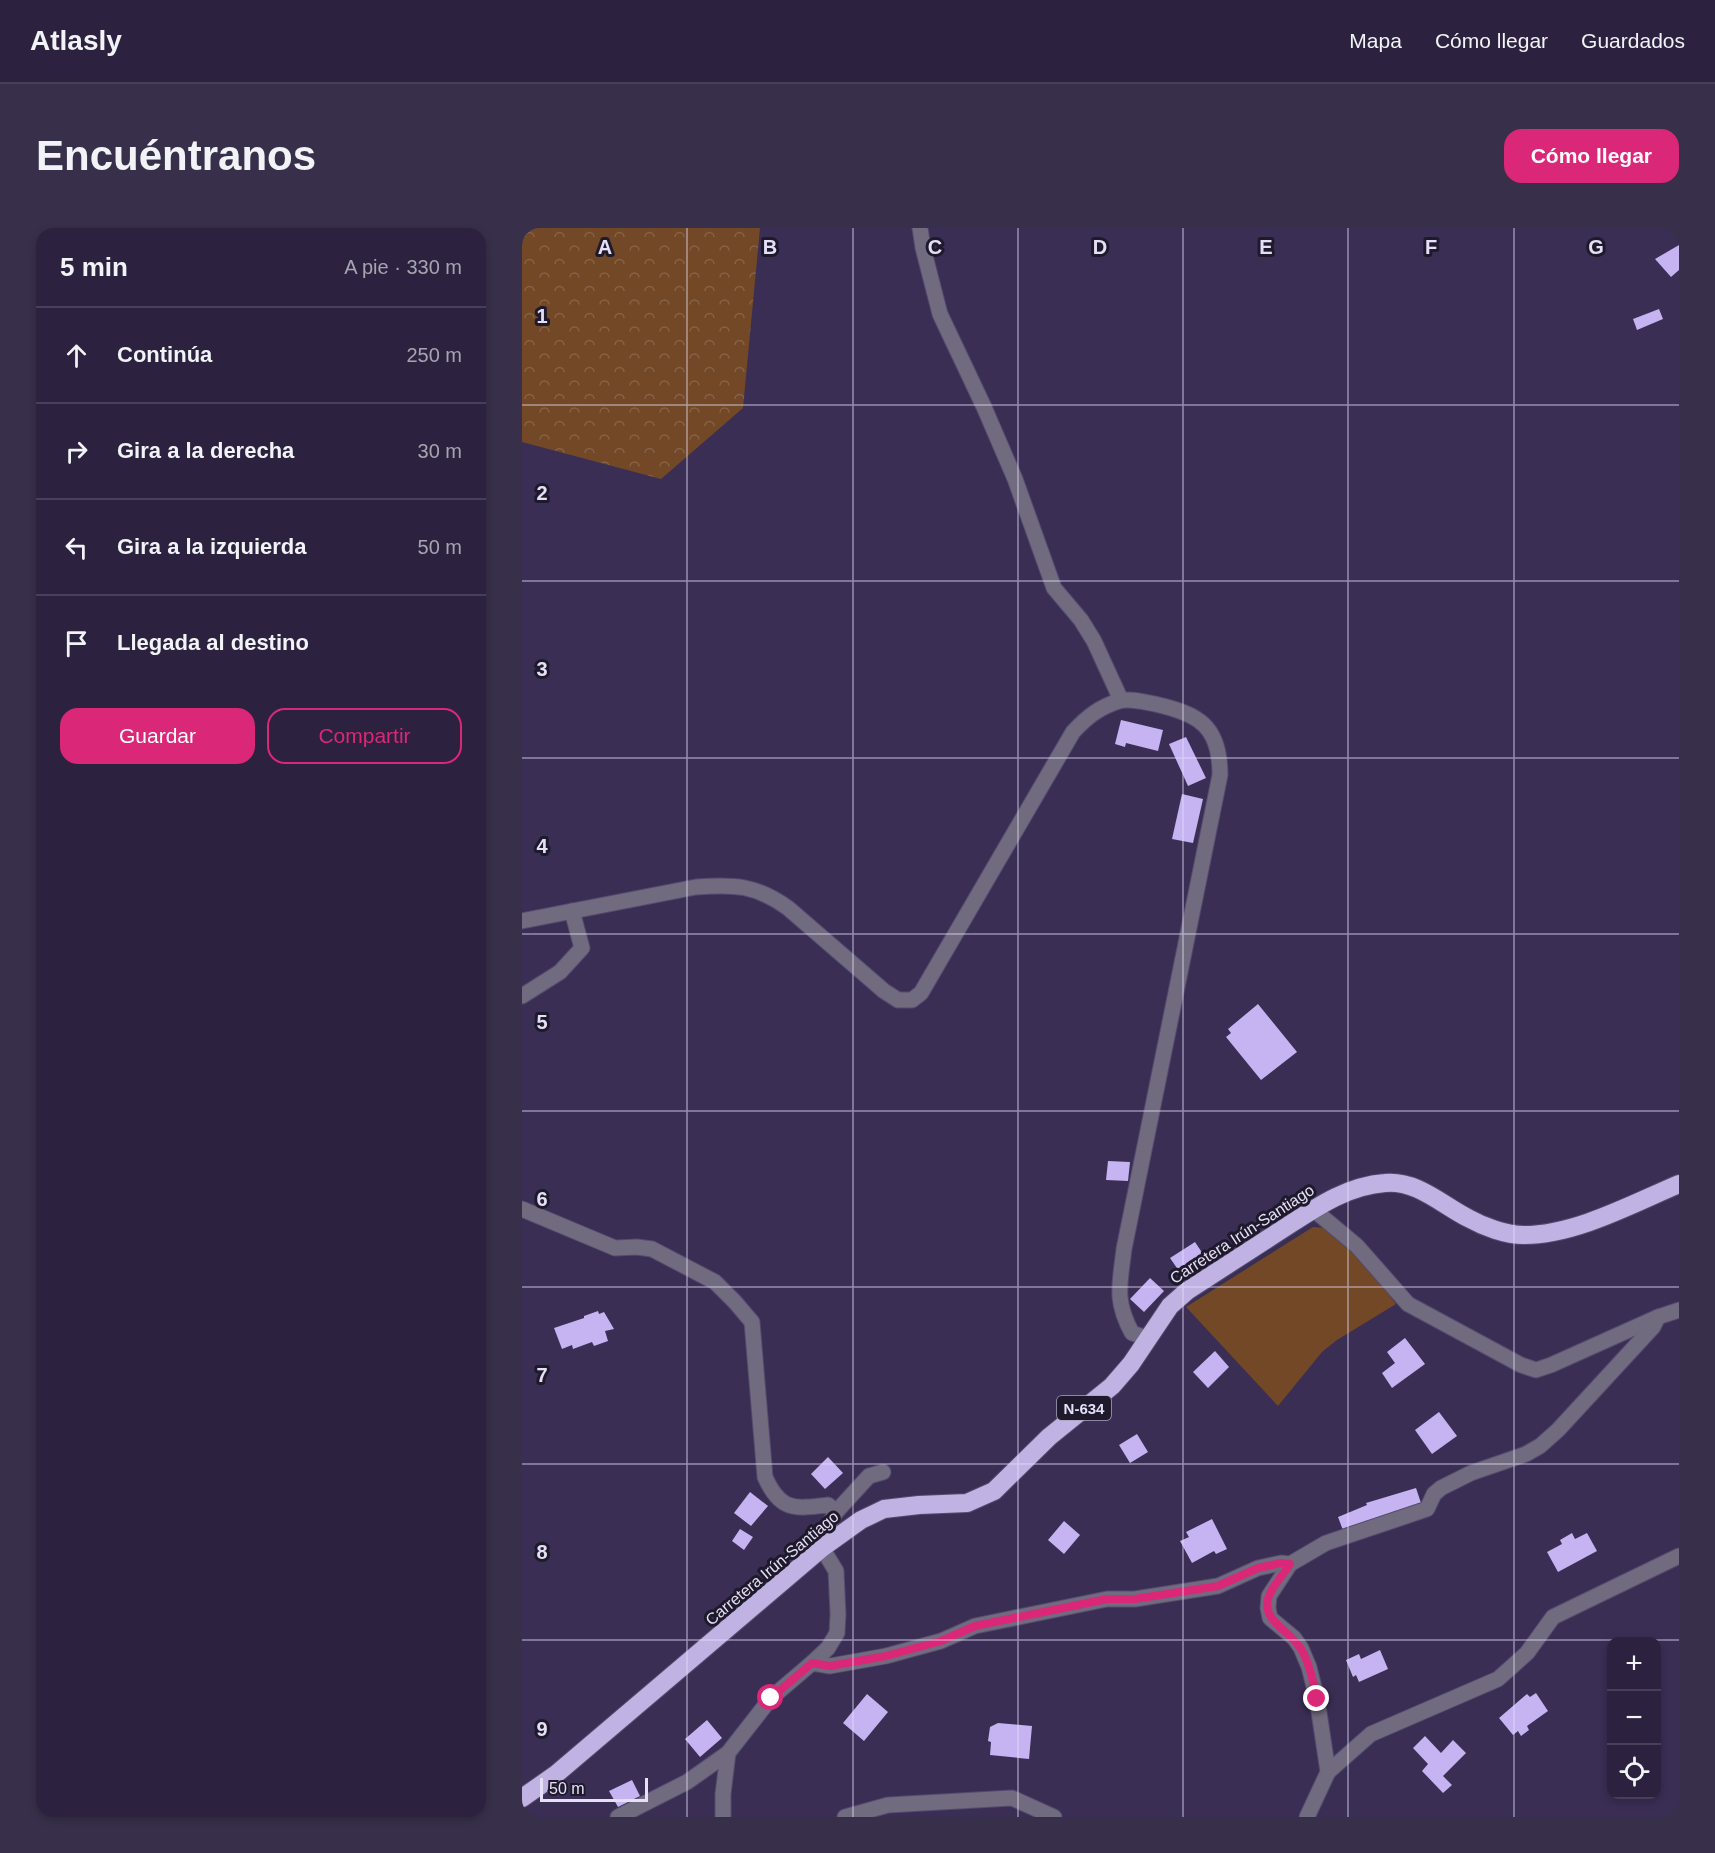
<!DOCTYPE html>
<html lang="es">
<head>
<meta charset="utf-8">
<style>
	:root { --surface:#2c223f; --page:#382f4a; --text:#f1f3f6; --muted:#a6a4b0; --line:#483f59; --accent:#db2777 }
	body { margin:0; font-family:Arial,sans-serif; background:var(--page); color:var(--text) }
	.controls { position:absolute; right:18px; bottom:18px; display:grid; overflow:hidden; border-radius:12px; box-shadow:0 3px 9px #0003 }
	.controls button { width:54px; height:54px; display:grid; place-items:center; padding:0; border:0; border-bottom:2px solid var(--line); background:var(--surface); color:var(--text); font:30px sans-serif }
	.scale { position:absolute; left:18px; bottom:15px; width:108px; box-sizing:border-box; padding-left:6px; border:3px solid #e5dff7; border-top:0; font-size:16px; line-height:21px; white-space:nowrap; color:#e5dff7; -webkit-text-stroke:4px #1f1a2b; paint-order:stroke }
	.stop { position:absolute; width:18px; height:18px; margin:-14px; border:4px solid #db2777; border-radius:50%; background:#fff }
	.stop.end { background:#db2777; border-color:#fff; box-shadow:0 2px 6px #0008 }
	.list { margin:0; padding:0; list-style:none }
	h2 { display:flex; justify-content:space-between; align-items:center; height:78px; margin:0; padding:0 24px; font-size:26px }
	h2 small { font-size:20px; font-weight:400; color:var(--muted) }
	.list li { display:grid; grid-template-columns:39px 1fr auto; gap:18px; align-items:center; box-sizing:border-box; height:96px; padding:0 24px; border-top:2px solid var(--line) }
	.list b { display:block; font-size:22px; white-space:nowrap }
	.list em { font-size:20px; font-style:normal; color:var(--muted) }
	.actions { display:flex; gap:12px; padding:18px 24px }
	.actions a { flex:1; padding:14px 0; border:2px solid var(--accent); border-radius:18px; text-align:center; font-size:21px; color:var(--accent) }
	.actions .main { background:var(--accent); color:#fff }
	.icon { flex:none; width:33px; height:33px; fill:none; stroke:currentColor; stroke-width:2; stroke-linecap:round; stroke-linejoin:round }
	.map { position:relative; flex:none; width:1157px; height:1589px; overflow:hidden; border-radius:18px }
	header { display:flex; align-items:center; gap:36px; box-sizing:border-box; height:84px; padding:0 30px; background:var(--surface); border-bottom:2px solid var(--line) }
	header strong { font-size:28px }
	nav { display:flex; gap:33px; margin-inline-start:auto; font-size:21px }
	.intro { display:flex; align-items:center; justify-content:space-between; box-sizing:border-box; height:144px; padding:0 36px }
	h1 { margin:0; font-size:42px }
	.button { padding:15px 27px; border-radius:18px; background:var(--accent); color:#fff; font-size:21px; font-weight:700 }
	main { display:flex; gap:36px; padding:0 36px }
	aside { flex:1; background:var(--surface); border-radius:18px; box-shadow:0 3px 9px #0003 }
	.map>svg:first-child { display:block }
	.green { fill:#724827 }
	.forest { fill:url(#forest-crowns) }
	.building { fill:#c5b3f2 }
	.lines { fill:none; stroke-linecap:round; stroke-linejoin:round }
	.minor-casing { stroke:#554a6e; stroke-width:17 }
	.highway-casing { stroke:#554a6e; stroke-width:20 }
	.minor { stroke:#706b7f; stroke-width:15 }
	.highway { stroke:#c0b3e3; stroke-width:18 }
	.route { stroke:#db2777; stroke-width:8 }
	.grid { fill:none; stroke:#e5dff7; stroke-width:1.5; stroke-opacity:0.55 }
	.labels { text-anchor:middle; dominant-baseline:central; stroke-width:6; stroke-linejoin:round; paint-order:stroke }
	.shield { fill:#1f1a2b; stroke:#aaa4ba; stroke-width:1.5 }
	.shield-label { font-size:15px; font-weight:bold; fill:#e5dff7 }
	.street-label { font-size:16px; fill:#e5dff7; stroke:#1f1a2b }
	.grid-label { font-size:20px; text-anchor:middle; font-weight:bold; fill:#e5dff7; stroke:#1f1a2b; stroke-width:6; stroke-linejoin:round; paint-order:stroke }
</style>
</head>
<body>
<header>
<strong>Atlasly</strong>
<nav><a>Mapa</a><a>Cómo llegar</a><a>Guardados</a></nav>
</header>
<div class="intro"><h1>Encuéntranos</h1><a class="button">Cómo llegar</a></div>
<main>
<aside>
<h2>5 min<small>A pie · 330 m</small></h2>
<ul class="list">
<li><svg class="icon" aria-label="ahead" viewBox="0 0 24 24"><path d="M12 20V5M6 11l6-6 6 6"/></svg><div><b>Continúa</b></div><em>250 m</em></li>
<li><svg class="icon" aria-label="right" viewBox="0 0 24 24"><path d="M7 20v-9h11M14 6l5 5-5 5"/></svg><div><b>Gira a la derecha</b></div><em>30 m</em></li>
<li><svg class="icon" aria-label="left" viewBox="0 0 24 24"><path d="M17 20v-9H6M10 6l-5 5 5 5"/></svg><div><b>Gira a la izquierda</b></div><em>50 m</em></li>
<li><svg class="icon" aria-label="arrive" viewBox="0 0 24 24"><path d="M6 21V4h12l-3 4 3 4H6"/></svg><div><b>Llegada al destino</b></div></li>
</ul>
<div class="actions"><a class="main">Guardar</a><a>Compartir</a></div>
</aside>
<div class="map">
<svg width="1157" height="1589" viewBox="0 0 1157 1589">
	<defs>
		<pattern id="forest-crowns" width="20" height="18" patternUnits="userSpaceOnUse" patternTransform="scale(1.5)"><rect width="20" height="18" fill="#724827"/><path d="M2 6a3 3 0 1 1 6 0M12 15a3 3 0 1 1 6 0" fill="none" stroke="#866247"/></pattern>
	</defs>
	<rect width="100%" height="100%" fill="#3a2e54"/>
	<polygon class="green" points="791,999 805,1000 839,1029 874,1076 815,1112 800,1124 756,1178 664,1079"/>
	<polygon class="forest" points="0,0 238,0 221,180 139,251 0,214"/>
	<g class="building">
		<polygon points="1157,17 1157,42 1149,49 1133,31"/>
		<polygon points="1137,81 1141,91 1115,102 1111,91"/>
		<polygon points="599,492 641,502 636,523 604,515 603,519 593,516"/>
		<polygon points="664,509 684,550 666,558 647,516"/>
		<polygon points="660,566 681,571 671,615 650,611"/>
		<polygon points="736,776 775,824 739,852 704,809 709,805 706,801"/>
		<polygon points="586,933 608,934 606,953 584,952"/>
		<polygon points="673,1014 683,1029 659,1046 648,1030"/>
		<polygon points="628,1050 642,1063 622,1084 608,1071"/>
		<polygon points="76,1083 77,1086 82,1084 92,1101 83,1103 86,1113 72,1118 70,1114 51,1121 50,1117 40,1121 32,1100 62,1090 62,1088"/>
		<polygon points="883,1110 903,1136 870,1160 860,1145 873,1135 865,1124"/>
		<polygon points="693,1123 707,1139 686,1160 671,1144"/>
		<polygon points="917,1184 935,1208 910,1226 893,1202"/>
		<polygon points="615,1206 626,1224 608,1235 597,1217"/>
		<polygon points="306,1229 321,1245 303,1261 289,1246"/>
		<polygon points="894,1260 900,1278 822,1305 816,1289 845,1277 844,1275"/>
		<polygon points="228,1264 246,1278 229,1298 212,1285"/>
		<polygon points="690,1291 705,1321 694,1326 692,1323 670,1335 658,1313 667,1309 664,1304"/>
		<polygon points="542,1293 558,1307 542,1326 526,1312"/>
		<polygon points="218,1301 231,1309 222,1322 210,1313"/>
		<polygon points="1050,1305 1053,1311 1065,1305 1075,1323 1036,1344 1025,1324 1040,1316 1038,1312"/>
		<polygon points="858,1422 866,1441 837,1454 834,1447 831,1449 824,1432 837,1426 839,1431"/>
		<polygon points="1014,1465 1026,1483 1005,1498 1007,1502 999,1508 996,1503 991,1507 977,1490 1005,1466 1008,1469"/>
		<polygon points="345,1466 366,1484 342,1513 321,1495"/>
		<polygon points="185,1492 200,1510 178,1529 163,1511"/>
		<polygon points="476,1495 510,1498 507,1531 468,1527 469,1514 466,1513 468,1499"/>
		<polygon points="903,1508 919,1525 931,1512 944,1525 921,1548 930,1557 921,1565 900,1543 906,1536 891,1520"/>
		<polygon points="110,1552 118,1568 96,1579 87,1563"/>
	</g>
	<g class="lines">
		<defs>
			<g id="minor">
				<polyline points="398,0 401,20 418,86 462,179 493,251 532,360 559,392 572,413 599,472"/>
				<path d="M 0,693 L 174,659 C 212,656 234,657 266,680 L 362,763 L 376,772 L 390,772 L 399,765 L 551,504 C 564,490 577,479 597,473 C 608,470 622,474 633,476 C 677,486 698,498 698,547 L 602,1021 C 598,1056 592,1072 610,1105 L 625,1110"/>
				<polyline points="0,768 38,744 60,720 50,683"/>
				<path d="M 0,981 L 93,1020 L 115,1019 L 130,1021 L 193,1054 L 213,1074 L 230,1094 L 243,1249 C 258,1283 272,1281 306,1277 L 314,1284 L 304,1301 L 300,1320 L 314,1343 L 316,1386 L 315,1405 L 306,1420 L 290,1435 L 249,1470 L 206,1525 L 201,1566 L 201,1589"/>
				<polyline points="792,982 835,1018 886,1076 999,1137 1014,1142 1029,1137 1136,1089"/>
				<polyline points="314,1284 347,1248 361,1244"/>
				<polyline points="768,1336 747,1368 746,1380 748,1390 772,1410 779,1420 787,1439 795,1471 806,1544 785,1589"/>
				<polyline points="290,1435 308,1438 364,1428 419,1413 453,1398 585,1371 613,1371 696,1358 736,1340 759,1335 768,1336 804,1315 905,1281 912,1266 919,1260 949,1245 1004,1226 1018,1218 1036,1202 1131,1099 1136,1089 1157,1082"/>
				<polyline points="806,1544 849,1506 976,1451 1005,1425 1031,1389 1157,1328"/>
				<polyline points="96,1589 165,1554 206,1525"/>
				<polyline points="323,1589 366,1577 490,1570 532,1589"/>
			</g>
			<path id="highway" d="M 0,1570 L 33,1547 L 300,1320 L 339,1292 L 362,1281 L 397,1277 L 445,1275 L 472,1263 L 527,1209 L 590,1158 L 609,1136 L 648,1078 L 665,1063 C 694,1044 724,1025 753,1006 C 788,984 821,958 863,955 C 895,952 920,977 946,990 C 962,999 984,1007 1002,1007 C 1053,1007 1110,976 1157,956"/>
		</defs>
		<use href="#minor" class="minor-casing"/>
		<use href="#highway" class="highway-casing"/>
		<use href="#minor" class="minor"/>
		<use href="#highway" class="highway"/>
	</g>
	<g class="lines">
		<path class="route" d="M 249,1470 L 290,1435 L 308,1438 L 364,1428 L 419,1413 L 453,1398 L 585,1371 L 613,1371 L 696,1358 L 736,1340 L 759,1335 L 768,1336 C 762,1346 751,1357 747,1368 C 737,1392 769,1403 779,1421 C 788,1436 791,1454 795,1471"/>
	</g>
	<path class="grid" d="M 165,0 L 165,1589M 331,0 L 331,1589M 496,0 L 496,1589M 661,0 L 661,1589M 826,0 L 826,1589M 992,0 L 992,1589M 0,177 L 1157,177M 0,353 L 1157,353M 0,530 L 1157,530M 0,706 L 1157,706M 0,883 L 1157,883M 0,1059 L 1157,1059M 0,1236 L 1157,1236M 0,1412 L 1157,1412"/>
	<g class="labels">
		<rect class="shield" x="535" y="1168" width="54" height="24" rx="4.5"/>
		<g class="shield-label">
			<text x="562" y="1180">N-634</text>
		</g>
		<g class="street-label">
			<text transform="translate(720 1006) rotate(-33)">Carretera Irún-Santiago</text>
			<text transform="translate(250 1340) rotate(-40)">Carretera Irún-Santiago</text>
		</g>
	</g>
	<g class="grid-label">
		<text x="83" y="26">A</text>
		<text x="248" y="26">B</text>
		<text x="413" y="26">C</text>
		<text x="578" y="26">D</text>
		<text x="744" y="26">E</text>
		<text x="909" y="26">F</text>
		<text x="1074" y="26">G</text>
		<text x="20" y="95">1</text>
		<text x="20" y="272">2</text>
		<text x="20" y="448">3</text>
		<text x="20" y="625">4</text>
		<text x="20" y="801">5</text>
		<text x="20" y="978">6</text>
		<text x="20" y="1154">7</text>
		<text x="20" y="1331">8</text>
		<text x="20" y="1508">9</text>
	</g>
</svg>
<div class="controls">
<button>+</button>
<button>−</button>
<button><svg class="icon" aria-label="locate" viewBox="0 0 24 24"><circle cx="12" cy="12" r="6"/><path d="M12 2v4M12 18v4M2 12h4M18 12h4"/></svg></button>
</div>
<div class="scale">50 m</div>
<div class="stop" style="left:249px;top:1470px"></div>
<div class="stop end" style="left:795px;top:1471px"></div>
</div>
</main>
</body>
</html>
